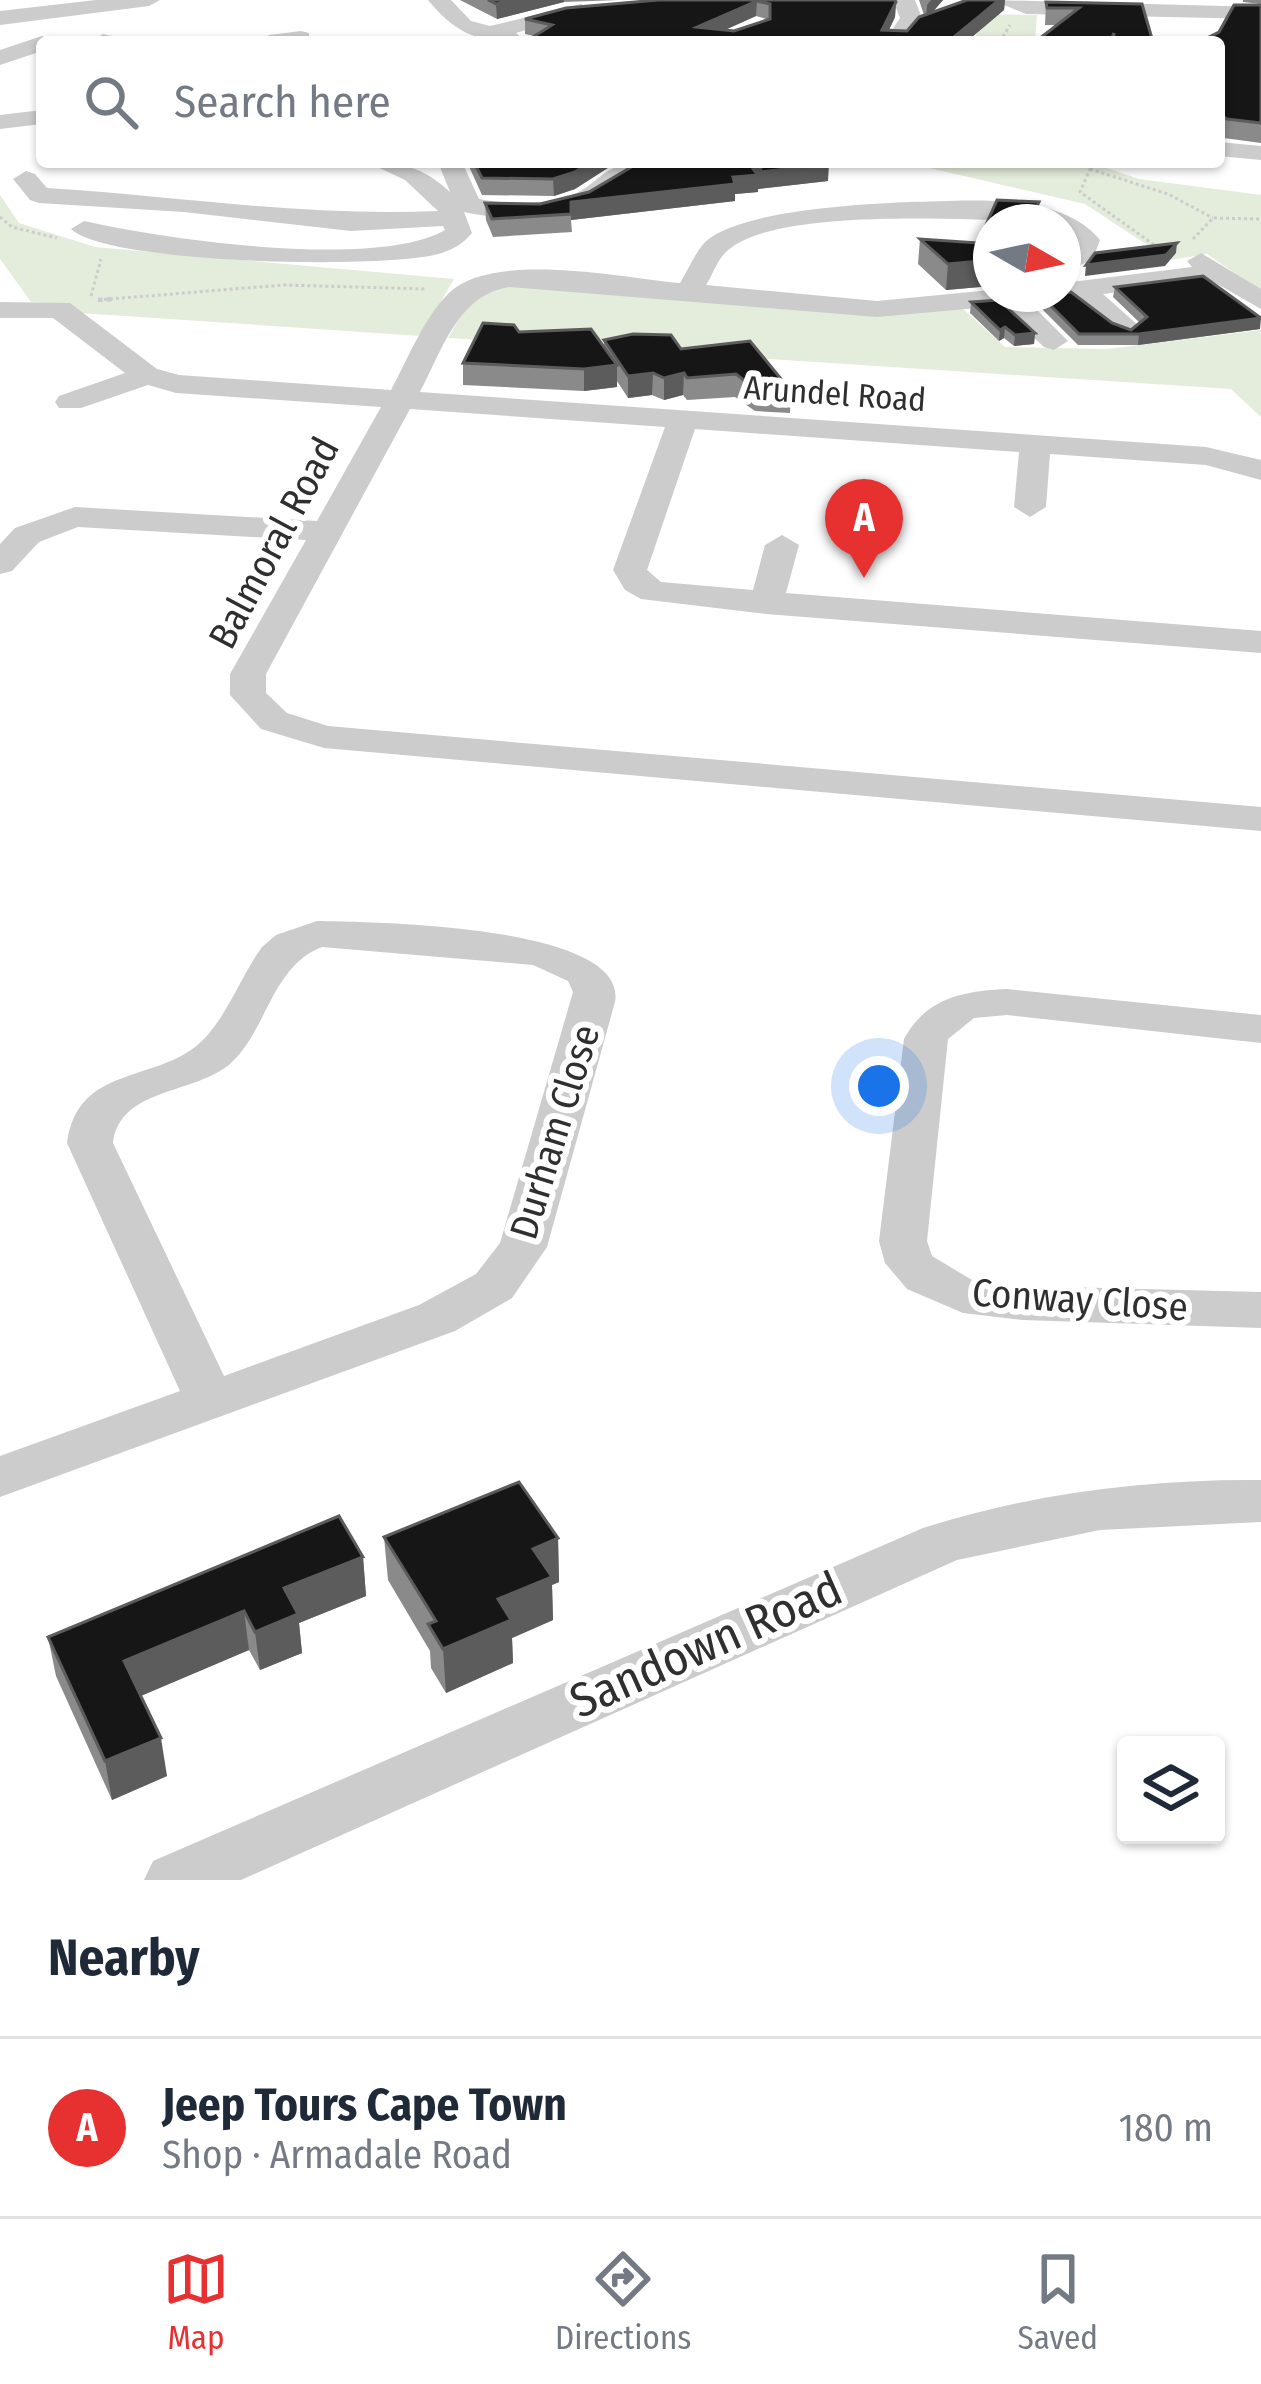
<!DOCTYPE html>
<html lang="en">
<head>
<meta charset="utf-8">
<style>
	:root { --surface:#fff; --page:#f2f2f3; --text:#1f2937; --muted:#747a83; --line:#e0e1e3; --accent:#e73030 }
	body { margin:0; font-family:"Fira Sans Condensed",sans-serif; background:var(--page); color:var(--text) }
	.controls { position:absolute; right:36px; bottom:36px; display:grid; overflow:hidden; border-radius:12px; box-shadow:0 3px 9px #0004 }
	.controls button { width:108px; height:108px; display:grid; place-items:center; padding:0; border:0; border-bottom:3px solid var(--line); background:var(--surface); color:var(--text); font:60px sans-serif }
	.compass { position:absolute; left:973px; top:204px; width:108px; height:108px; border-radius:50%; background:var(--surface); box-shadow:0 3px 9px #0004; rotate:99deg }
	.you { position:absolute; left:879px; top:1086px; width:42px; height:42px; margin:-30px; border:9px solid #fff; border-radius:50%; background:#1a73e8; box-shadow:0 0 0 18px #1a73e833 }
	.badge { display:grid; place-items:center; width:78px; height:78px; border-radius:50%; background:var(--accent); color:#fff; font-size:39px; font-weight:700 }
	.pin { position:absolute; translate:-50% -99px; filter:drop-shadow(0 3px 6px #0008) }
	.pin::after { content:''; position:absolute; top:63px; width:42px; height:36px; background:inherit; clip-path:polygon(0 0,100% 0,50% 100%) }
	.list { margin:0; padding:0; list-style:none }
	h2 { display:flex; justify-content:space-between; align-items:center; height:156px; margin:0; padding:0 48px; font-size:51px }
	h2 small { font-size:39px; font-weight:400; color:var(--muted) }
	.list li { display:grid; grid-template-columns:78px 1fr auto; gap:36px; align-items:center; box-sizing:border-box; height:180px; padding:0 48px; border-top:3px solid var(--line) }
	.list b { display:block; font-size:45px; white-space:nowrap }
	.list p { margin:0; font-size:39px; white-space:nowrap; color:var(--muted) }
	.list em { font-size:39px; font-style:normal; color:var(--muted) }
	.icon { flex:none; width:66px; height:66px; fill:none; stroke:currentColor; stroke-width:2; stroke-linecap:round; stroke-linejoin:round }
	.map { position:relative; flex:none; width:1261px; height:1880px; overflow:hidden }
	.search { position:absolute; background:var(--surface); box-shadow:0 3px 9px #0004; left:36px; right:36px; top:36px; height:132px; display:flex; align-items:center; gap:30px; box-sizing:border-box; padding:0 42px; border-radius:12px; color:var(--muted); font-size:45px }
	.sheet { height:336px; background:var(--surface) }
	nav { display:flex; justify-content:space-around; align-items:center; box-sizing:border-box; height:168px; border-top:3px solid var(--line); background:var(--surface); font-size:33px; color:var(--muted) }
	nav a { display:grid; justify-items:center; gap:6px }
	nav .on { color:var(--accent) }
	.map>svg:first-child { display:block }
	.green { fill:#e4ecdc }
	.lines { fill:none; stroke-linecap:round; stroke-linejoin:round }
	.path-far1 { stroke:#ccc; stroke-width:3; stroke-dasharray:3 3; stroke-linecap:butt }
	.path { stroke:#ccc; stroke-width:4.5; stroke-dasharray:4.5 4.5; stroke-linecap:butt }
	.minor { fill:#ccc; fill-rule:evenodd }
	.wall { fill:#8a8a8a; fill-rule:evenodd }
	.shaded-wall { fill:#5c5c5c }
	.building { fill:#161616; stroke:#5c5c5c; stroke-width:3; fill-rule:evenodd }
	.labels { text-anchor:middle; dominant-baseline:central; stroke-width:12; stroke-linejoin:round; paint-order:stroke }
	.far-street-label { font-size:33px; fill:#2f2f2f; stroke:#fff }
	.street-label { font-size:39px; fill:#2f2f2f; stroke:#fff }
	.near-street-label { font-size:48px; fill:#2f2f2f; stroke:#fff }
</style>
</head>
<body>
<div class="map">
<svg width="1261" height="1880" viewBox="0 0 1261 1880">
	<rect width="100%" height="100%" fill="#fff"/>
	<g class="green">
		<polygon points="981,14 1037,15 1035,42 975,42"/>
		<polygon points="903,162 1089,162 1139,179 1261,195 1261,291 1207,254 1170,260 1085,204"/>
		<polygon points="0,195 19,223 95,247 454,279 421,336 80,313 63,304 31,302 0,259"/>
		<polygon points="510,283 962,308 1005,347 1107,349 1261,330 1261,417 1231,389 448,338 471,298"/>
	</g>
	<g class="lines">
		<g class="path-far1">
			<polyline points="1000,42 1010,25"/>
			<polyline points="1079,162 1090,169 1080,192 1157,247"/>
			<polyline points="1090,169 1168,194 1213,218"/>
			<polyline points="0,217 12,227 57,238"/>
			<polyline points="1193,239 1213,218 1261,219"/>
			<polyline points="91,296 101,259"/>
			<polyline points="98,300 283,285 426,289"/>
		</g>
		<polyline class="path" points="98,300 115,299"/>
		<g class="minor">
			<polygon points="96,0 160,0 149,6 0,25 0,11"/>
			<path d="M 428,0 L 451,0 L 471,21 L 490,26 L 581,4 L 592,10 L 516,33 L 522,38 L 519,42 C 477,42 455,33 428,0 Z"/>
			<polygon points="893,0 915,0 922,18 906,42 884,42 900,18"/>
			<polygon points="992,0 1261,7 1261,19 1026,14"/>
			<polygon points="301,31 309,33 309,42 258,42 269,35"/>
			<polygon points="103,34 116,37 119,42 92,41"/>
			<polygon points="42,36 52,42 42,42 42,51 0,65 0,50"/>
			<polygon points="42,110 42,124 0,129 0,115"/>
			<polygon points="1219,142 1261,146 1261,160 1219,156"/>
			<path d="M 367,162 C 402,162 423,167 450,192 L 438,162 L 462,162 L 479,199 C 503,204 540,205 564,198 C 603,186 597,162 649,162 C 603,214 530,227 464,212 L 472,233 C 465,242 454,249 442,253 C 389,270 106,264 71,229 L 84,221 C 162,239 378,270 445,230 L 443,226 L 351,231 L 184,212 L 39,203 L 30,200 L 13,179 L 26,171 L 35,174 L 47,188 C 177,196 307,217 438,211 L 405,180 Z"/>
			<path d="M 910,202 C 967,201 1061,191 1100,240 L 1093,259 L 1063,274 L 1063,254 L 1073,242 L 1063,234 L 1063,222 C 995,222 773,203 725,253 C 717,261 712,276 706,285 L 877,301 L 991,290 L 991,294 L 1063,294 L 1063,283 L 1192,267 L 1187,261 L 1201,253 L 1261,289 L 1261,309 L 1212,281 L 1103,294 L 1141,328 L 1127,337 C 1106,331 1096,310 1077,301 C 1061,293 1047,301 1030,303 L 1068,341 L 1054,350 L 1044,347 L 1000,306 L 877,317 L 510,287 C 458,294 442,351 420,392 L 1206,447 L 1261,460 L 1261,480 L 1206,465 L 1050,454 L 1046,507 L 1030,517 L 1014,507 L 1019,452 L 695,429 L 647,570 L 661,582 L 753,590 L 765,545 L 782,535 L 799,545 L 786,593 L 1261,631 L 1261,653 L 766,614 L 641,599 L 625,590 L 613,570 L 665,427 L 410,409 L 266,674 L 266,693 L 287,713 L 328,726 L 1261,807 L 1261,831 L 324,748 L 261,729 L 230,695 L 230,674 L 306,540 L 78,527 L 39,542 L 12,571 L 0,574 L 0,544 L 15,528 L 75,507 L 317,521 L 381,407 L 176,393 L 148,385 L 81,408 L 59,408 L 55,402 L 59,396 L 125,373 L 53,318 L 0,318 L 0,302 L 70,303 L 157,369 L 179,375 L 391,390 C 408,359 424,317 449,293 C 494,250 623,278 680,283 C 688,270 695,253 705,242 C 739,210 864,204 910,202 Z"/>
			<path d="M 317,921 C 368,922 629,924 615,1002 L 547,1247 L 512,1298 L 455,1331 L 0,1497 L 0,1456 L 180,1391 L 67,1143 C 78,1064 155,1084 201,1042 C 227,1017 241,976 262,947 L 276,935 ZM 322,947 L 533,965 L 568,981 L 573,992 L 500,1243 L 476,1274 L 419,1305 L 224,1376 L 113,1143 C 120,1087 195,1095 231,1063 C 268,1028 272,966 322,947 Z"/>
			<path d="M 1007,989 L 1261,1015 L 1261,1043 L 1007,1015 L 974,1018 L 948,1039 L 927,1241 L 932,1256 L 972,1280 L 1023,1286 L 1261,1292 L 1261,1328 L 1023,1320 L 963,1313 L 907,1289 L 885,1263 L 879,1241 L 904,1039 C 926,998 963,991 1007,989 Z"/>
			<path d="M 1261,1480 L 1261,1522 L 1100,1530 L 957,1560 L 241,1880 L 144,1880 L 153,1861 L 923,1528 C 1033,1493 1146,1479 1261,1480 Z"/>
		</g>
	</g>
	<g class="wall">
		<polygon points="460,0 619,0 564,2 497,19"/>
		<path d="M 658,0 L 896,2 L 895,17 L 889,30 L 907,31 L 924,15 L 919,0 L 943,0 L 932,12 L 967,0 L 1005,0 L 1004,10 L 966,42 L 534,36 L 525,34 L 525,19 ZM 756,16 L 770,20 L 734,31 L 725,30 Z"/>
		<polygon points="1243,0 1261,0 1261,4 1243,2"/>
		<polygon points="1046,2 1142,4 1153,42 1035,42 1057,25 1045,25"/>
		<polygon points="1261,5 1261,143 1224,138 1219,135 1219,32"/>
		<polygon points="467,162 617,162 575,189 554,196 482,195"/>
		<polygon points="633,166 828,181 758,189 758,182 758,192 735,194 735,201 571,220 572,232 493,237 486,220 485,203 540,204 589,192"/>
		<polygon points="997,200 1039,202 1038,208 1043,209 1042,222 991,222 991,286 946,290 918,264 920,239 978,243"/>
		<polygon points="1115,287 1260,329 1138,345 1078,345 1039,306 1040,295 1131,330 1140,323 1113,297"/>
		<polygon points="971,302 1035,333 1034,344 1014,346 1004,338 999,341 970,313"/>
		<polygon points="519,332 604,347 604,340 681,349 791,391 790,413 755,411 735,397 687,400 683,395 664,400 652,395 628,398 617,381 617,387 584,391 463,385 463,363"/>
		<polygon points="384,1537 558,1538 559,1582 552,1585 553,1620 512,1638 513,1663 446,1693 431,1668 430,1651 388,1580"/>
		<polygon points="363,1557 366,1596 299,1623 302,1653 260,1670 249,1650 141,1696 167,1776 112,1800 56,1676 48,1637"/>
	</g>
	<g class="shaded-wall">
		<polygon points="514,0 564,0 564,2 497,19 496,4"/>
		<polygon points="931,0 943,0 926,20 927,5"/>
		<polygon points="999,0 1005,0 1004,10 966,42 948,42"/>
		<polygon points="757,1 756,16 698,42 697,27"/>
		<polygon points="896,2 895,17 883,42 882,30"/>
		<polygon points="590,162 617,162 575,189 554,196 553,179"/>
		<polygon points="762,162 829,164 828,181 758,189 758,182 758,192 735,194 735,201 571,220 571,202 733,177 753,169"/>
		<polygon points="1177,243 1176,253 1165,266 1085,276 1086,265"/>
		<polygon points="991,260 991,286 946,290 948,264"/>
		<polygon points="1261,318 1260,329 1138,345 1139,334"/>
		<polygon points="1005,327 1004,338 999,341 1000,330"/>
		<polygon points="1035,333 1034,344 1014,346 1015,335"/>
		<polygon points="617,365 617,387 584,391 584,369"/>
		<polygon points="653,373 652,395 628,398 628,376"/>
		<polygon points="684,373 683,395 664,400 664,378"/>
		<polygon points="558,1538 559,1582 552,1585 553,1620 512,1638 513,1663 446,1693 443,1649 498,1599 533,1549"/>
		<polygon points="363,1557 366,1596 299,1623 302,1653 260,1670 255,1632 284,1588"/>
		<polygon points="244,1611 249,1650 131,1700 124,1661"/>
		<polygon points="161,1738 167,1776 112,1800 105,1761"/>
	</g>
	<g class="building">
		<polygon points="488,0 514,0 496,4"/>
		<path d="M 658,0 L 895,0 L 896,2 L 882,30 L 907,31 L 919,17 L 967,0 L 999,0 L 948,42 L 525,42 L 552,25 L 525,19 L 566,8 ZM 757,1 L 770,4 L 770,19 L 734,31 L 697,27 Z"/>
		<polygon points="1046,2 1142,4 1153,42 1113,42 1114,33 1110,42 1035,42 1079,8 1047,8"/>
		<polygon points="1234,5 1261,5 1261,123 1227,119 1219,114 1219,42 1199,42 1219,32"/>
		<polygon points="474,162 590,162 575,172 553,179 482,178"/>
		<polygon points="637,162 762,162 753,169 758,175 733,177 735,184 571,202 571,214 492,219 485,203 540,204 589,192 633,166"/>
		<polygon points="764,162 827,162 829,164 759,172"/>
		<polygon points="997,200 1039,202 1036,208 1043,209 1038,222 991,222 991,260 948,264 920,239 978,243"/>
		<polygon points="1177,243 1166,255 1086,265 1095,253"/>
		<polygon points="1203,276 1261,318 1139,334 1079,334 1040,295 1071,292 1112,323 1131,330 1147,317 1115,287"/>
		<polygon points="999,300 1035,333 1015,335 1005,327 1000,330 971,302"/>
		<polygon points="483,323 514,325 519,332 591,329 617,365 584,369 463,363"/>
		<polygon points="633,334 671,335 681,349 750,341 791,391 755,389 736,374 687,378 684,373 664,378 653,373 628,376 604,340"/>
		<polygon points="519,1482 558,1538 533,1549 552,1577 498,1599 511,1620 443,1649 428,1624 436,1621 384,1537"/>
		<polygon points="339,1516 363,1557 284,1588 298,1614 255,1632 244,1611 124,1661 161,1738 105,1761 48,1637"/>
	</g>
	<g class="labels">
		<g class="far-street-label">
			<text transform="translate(835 394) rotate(4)">Arundel Road</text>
		</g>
		<g class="street-label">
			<text transform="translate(274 543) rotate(-62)">Balmoral Road</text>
			<text transform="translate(555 1132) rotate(-73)">Durham Close</text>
			<text transform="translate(1080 1300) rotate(4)">Conway Close</text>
		</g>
		<g class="near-street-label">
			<text transform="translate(706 1645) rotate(-24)">Sandown Road</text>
		</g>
	</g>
</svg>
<div class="controls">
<button><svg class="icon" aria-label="layers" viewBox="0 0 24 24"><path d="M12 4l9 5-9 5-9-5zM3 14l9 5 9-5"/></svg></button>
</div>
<svg class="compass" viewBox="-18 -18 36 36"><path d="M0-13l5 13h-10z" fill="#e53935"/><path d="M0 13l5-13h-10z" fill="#747a83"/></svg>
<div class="you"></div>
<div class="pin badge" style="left:864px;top:578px">A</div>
<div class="search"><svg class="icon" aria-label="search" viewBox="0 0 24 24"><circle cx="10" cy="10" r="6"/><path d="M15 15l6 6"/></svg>Search here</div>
</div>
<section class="sheet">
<h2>Nearby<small></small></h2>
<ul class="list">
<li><span class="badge">A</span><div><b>Jeep Tours Cape Town</b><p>Shop · Armadale Road</p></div><em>180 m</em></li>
</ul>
</section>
<nav>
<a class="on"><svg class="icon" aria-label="map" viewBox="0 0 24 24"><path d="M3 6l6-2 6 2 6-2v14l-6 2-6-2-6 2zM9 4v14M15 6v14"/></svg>Map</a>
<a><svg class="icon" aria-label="directions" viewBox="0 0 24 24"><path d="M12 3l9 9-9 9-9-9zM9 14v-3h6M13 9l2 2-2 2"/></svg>Directions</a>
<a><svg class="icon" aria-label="saved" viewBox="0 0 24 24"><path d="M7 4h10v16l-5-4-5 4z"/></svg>Saved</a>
</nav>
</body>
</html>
